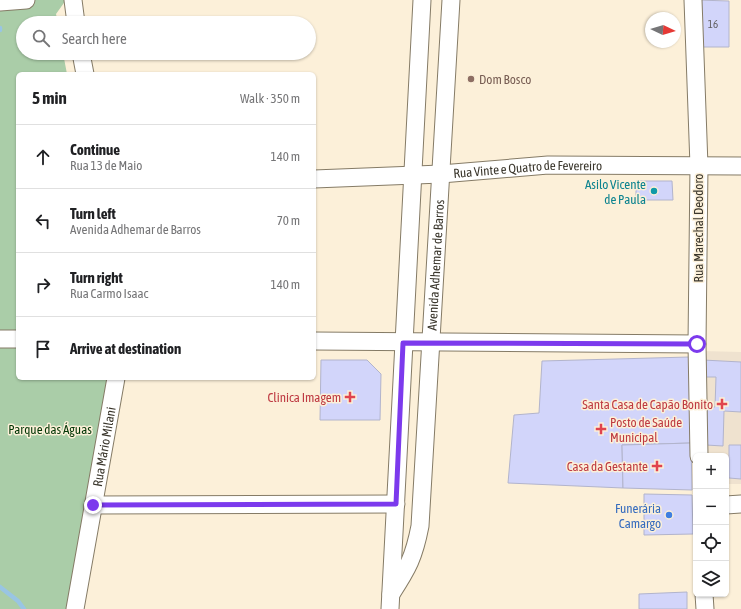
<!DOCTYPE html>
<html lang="en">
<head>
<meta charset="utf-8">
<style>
	:root { --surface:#fff; --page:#f6f6f6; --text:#202124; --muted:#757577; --line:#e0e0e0 }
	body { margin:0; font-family:"Asap Condensed",sans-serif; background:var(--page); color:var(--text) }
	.controls { position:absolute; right:12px; bottom:12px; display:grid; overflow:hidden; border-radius:6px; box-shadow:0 1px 3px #0004 }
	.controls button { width:36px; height:36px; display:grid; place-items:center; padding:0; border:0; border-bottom:1px solid var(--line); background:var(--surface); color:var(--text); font:20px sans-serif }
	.compass { position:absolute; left:645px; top:12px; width:36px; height:36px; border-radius:50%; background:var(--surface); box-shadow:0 1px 3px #0004; rotate:94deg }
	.stop { position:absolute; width:12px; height:12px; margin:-9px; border:3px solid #7c3aed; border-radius:50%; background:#fff }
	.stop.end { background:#7c3aed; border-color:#fff; box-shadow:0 1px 4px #0008 }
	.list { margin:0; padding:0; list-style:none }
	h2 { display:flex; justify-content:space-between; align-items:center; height:52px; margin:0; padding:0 16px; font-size:17px }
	h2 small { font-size:13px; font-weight:400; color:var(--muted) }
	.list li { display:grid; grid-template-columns:26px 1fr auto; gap:12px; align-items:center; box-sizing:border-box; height:64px; padding:0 16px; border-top:1px solid var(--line) }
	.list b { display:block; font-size:15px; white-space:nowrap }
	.list p { margin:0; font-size:13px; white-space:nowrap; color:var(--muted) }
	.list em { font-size:13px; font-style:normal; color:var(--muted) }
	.icon { flex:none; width:22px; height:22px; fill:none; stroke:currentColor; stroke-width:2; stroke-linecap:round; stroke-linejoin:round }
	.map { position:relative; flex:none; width:741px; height:609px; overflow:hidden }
	.search { position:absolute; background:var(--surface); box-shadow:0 1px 3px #0004; left:16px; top:16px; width:300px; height:44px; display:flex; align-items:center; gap:10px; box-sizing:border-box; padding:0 14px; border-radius:22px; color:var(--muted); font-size:15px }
	.panel { position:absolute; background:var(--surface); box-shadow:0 1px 3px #0004; left:16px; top:72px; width:300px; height:308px; border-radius:6px }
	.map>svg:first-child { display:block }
	.medical { fill:#efe2cf }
	.green { fill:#aacda8 }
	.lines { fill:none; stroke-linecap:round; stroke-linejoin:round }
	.stream { stroke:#99c5e3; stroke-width:4.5 }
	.building { fill:#d2d5fa; stroke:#b2b4cc }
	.street-casing { stroke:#857b66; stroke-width:19 }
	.street { stroke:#fff; stroke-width:17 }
	.route { stroke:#7c3aed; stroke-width:5 }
	.education-dot { fill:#8d6e63; stroke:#fcf0d9; stroke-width:1.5 }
	.culture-dot { fill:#0f9aa8; stroke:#fcf0d9; stroke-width:1.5 }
	.health-dot { fill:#e0444e; stroke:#fcf0d9; stroke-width:1.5 }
	.shop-dot { fill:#3f7fe0; stroke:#fcf0d9; stroke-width:1.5 }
	.labels { text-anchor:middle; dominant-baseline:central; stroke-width:3; stroke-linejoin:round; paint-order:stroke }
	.number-label { font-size:11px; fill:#605e60 }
	.education-label { font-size:13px; fill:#785e54; stroke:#fcf0d9; text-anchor:start }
	.street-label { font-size:13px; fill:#3a362c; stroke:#fcf0d9 }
	.culture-label { font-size:13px; fill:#0d838f; stroke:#fcf0d9; text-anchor:end }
	.health-label { font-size:13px; fill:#be3a42; stroke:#fcf0d9; text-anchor:end }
	.park-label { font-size:13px; fill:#033706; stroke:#fcf0d9 }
	.shop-label { font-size:13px; fill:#366cbe; stroke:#fcf0d9; text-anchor:end }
</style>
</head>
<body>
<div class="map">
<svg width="741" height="609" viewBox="0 0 741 609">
	<rect width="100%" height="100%" fill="#fcf0d9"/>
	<polygon class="medical" points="702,351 741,352 741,484 726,484 726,456 703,456"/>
	<polygon class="green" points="0,0 66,0 56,14 58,23 23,23 23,53 63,53 67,74 18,74 18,378 111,378 67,609 0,609"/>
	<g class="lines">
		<g class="stream">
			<polyline points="0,30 0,28"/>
			<polyline points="0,587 18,601 24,609"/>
		</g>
	</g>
	<g class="building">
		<polygon points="697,0 729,1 729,47 698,47"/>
		<polygon points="636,181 672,181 673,200 636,200"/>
		<polygon points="689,357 691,443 622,445 623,488 508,483 514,415 539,413 542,361"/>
		<polygon points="321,360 367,360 381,374 380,420 320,420"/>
		<polygon points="703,360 741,362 741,412 724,411 723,446 706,445 707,407 715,407 716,377 702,377"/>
		<polygon points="691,443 692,490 623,488 622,445"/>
		<polygon points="729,445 741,445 741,479 729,478"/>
		<polygon points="644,494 692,495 693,534 644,535"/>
		<polygon points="687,592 687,609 639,609 639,594"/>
	</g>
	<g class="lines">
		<defs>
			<g id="street">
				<polyline points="73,0 76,23"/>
				<polyline points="693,0 699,166 697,344 699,456"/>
				<polyline points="0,2 26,0"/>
				<polyline points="81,53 85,74"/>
				<path id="s1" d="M 314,179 L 441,174 L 548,165 L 741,166"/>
				<polyline points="0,339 18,339"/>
				<polyline points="314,341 697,344"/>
				<polyline points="93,505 396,504"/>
				<polyline points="726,505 741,504"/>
				<path id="s2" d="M 391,594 C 408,568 414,557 420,526 L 451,0"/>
				<polyline points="704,594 705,609"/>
				<path id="s3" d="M 75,609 L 116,378"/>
				<polyline points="390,609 422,0"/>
			</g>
		</defs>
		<use href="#street" class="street-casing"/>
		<use href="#street" class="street"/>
	</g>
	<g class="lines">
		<polyline class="route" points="93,505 396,504 403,343 697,344"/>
	</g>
	<circle class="education-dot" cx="471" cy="79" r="4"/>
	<circle class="culture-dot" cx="654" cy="191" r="4"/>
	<g class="health-dot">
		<path d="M348 391h4v4h4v4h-4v4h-4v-4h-4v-4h4z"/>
		<path d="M720 398h4v4h4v4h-4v4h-4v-4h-4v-4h4z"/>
		<path d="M599 423h4v4h4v4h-4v4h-4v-4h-4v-4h4z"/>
		<path d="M655 460h4v4h4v4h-4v4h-4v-4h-4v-4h4z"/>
	</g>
	<circle class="shop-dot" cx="669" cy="515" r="4"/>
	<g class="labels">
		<g class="number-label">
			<text x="713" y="24">16</text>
		</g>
		<g class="education-label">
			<text x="479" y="79">Dom Bosco</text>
		</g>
		<g class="street-label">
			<text stroke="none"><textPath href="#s1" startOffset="214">Rua Vinte e Quatro de Fevereiro</textPath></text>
			<text transform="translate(698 228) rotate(-90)">Rua Marechal Deodoro</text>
			<text stroke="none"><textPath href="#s2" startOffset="336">Avenida Adhemar de Barros</textPath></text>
			<text stroke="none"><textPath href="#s3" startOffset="165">Rua Mário Milani</textPath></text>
		</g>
		<g class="culture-label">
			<text x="646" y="184">Asilo Vicente<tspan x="646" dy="15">de Paula</tspan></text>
		</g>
		<g class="health-label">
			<text x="341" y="397">Clinica Imagem</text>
			<text x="713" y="404">Santa Casa de Capão Bonito</text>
			<text x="610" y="422" text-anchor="start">Posto de Saúde<tspan x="610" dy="15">Municipal</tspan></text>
			<text x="648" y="466">Casa da Gestante</text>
		</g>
		<g class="park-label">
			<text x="50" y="429">Parque das Águas</text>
		</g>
		<g class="shop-label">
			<text x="661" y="508">Funerária<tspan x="661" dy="15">Camargo</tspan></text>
		</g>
	</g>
</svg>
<div class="controls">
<button>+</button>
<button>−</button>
<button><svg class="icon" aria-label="locate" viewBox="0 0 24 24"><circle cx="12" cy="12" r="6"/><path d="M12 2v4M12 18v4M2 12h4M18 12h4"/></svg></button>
<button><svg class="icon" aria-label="layers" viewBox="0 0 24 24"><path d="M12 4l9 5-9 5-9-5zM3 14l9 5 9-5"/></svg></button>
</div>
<svg class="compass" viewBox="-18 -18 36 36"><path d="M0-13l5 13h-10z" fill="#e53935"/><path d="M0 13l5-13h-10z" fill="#757577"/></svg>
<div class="stop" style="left:697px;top:344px"></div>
<div class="stop end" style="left:93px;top:505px"></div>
<div class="search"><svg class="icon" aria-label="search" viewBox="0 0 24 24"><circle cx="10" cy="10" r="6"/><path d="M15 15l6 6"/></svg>Search here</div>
<section class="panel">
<h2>5 min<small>Walk · 350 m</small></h2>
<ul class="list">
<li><svg class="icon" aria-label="ahead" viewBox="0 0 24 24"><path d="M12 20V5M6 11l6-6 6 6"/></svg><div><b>Continue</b><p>Rua 13 de Maio</p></div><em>140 m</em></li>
<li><svg class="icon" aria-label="left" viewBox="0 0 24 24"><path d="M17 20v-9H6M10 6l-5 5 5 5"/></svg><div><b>Turn left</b><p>Avenida Adhemar de Barros</p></div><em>70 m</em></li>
<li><svg class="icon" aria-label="right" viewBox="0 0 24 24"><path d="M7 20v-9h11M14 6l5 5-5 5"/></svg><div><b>Turn right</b><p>Rua Carmo Isaac</p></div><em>140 m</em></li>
<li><svg class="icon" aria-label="arrive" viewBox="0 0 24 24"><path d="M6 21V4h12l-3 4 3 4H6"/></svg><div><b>Arrive at destination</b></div></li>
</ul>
</section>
</div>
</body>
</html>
